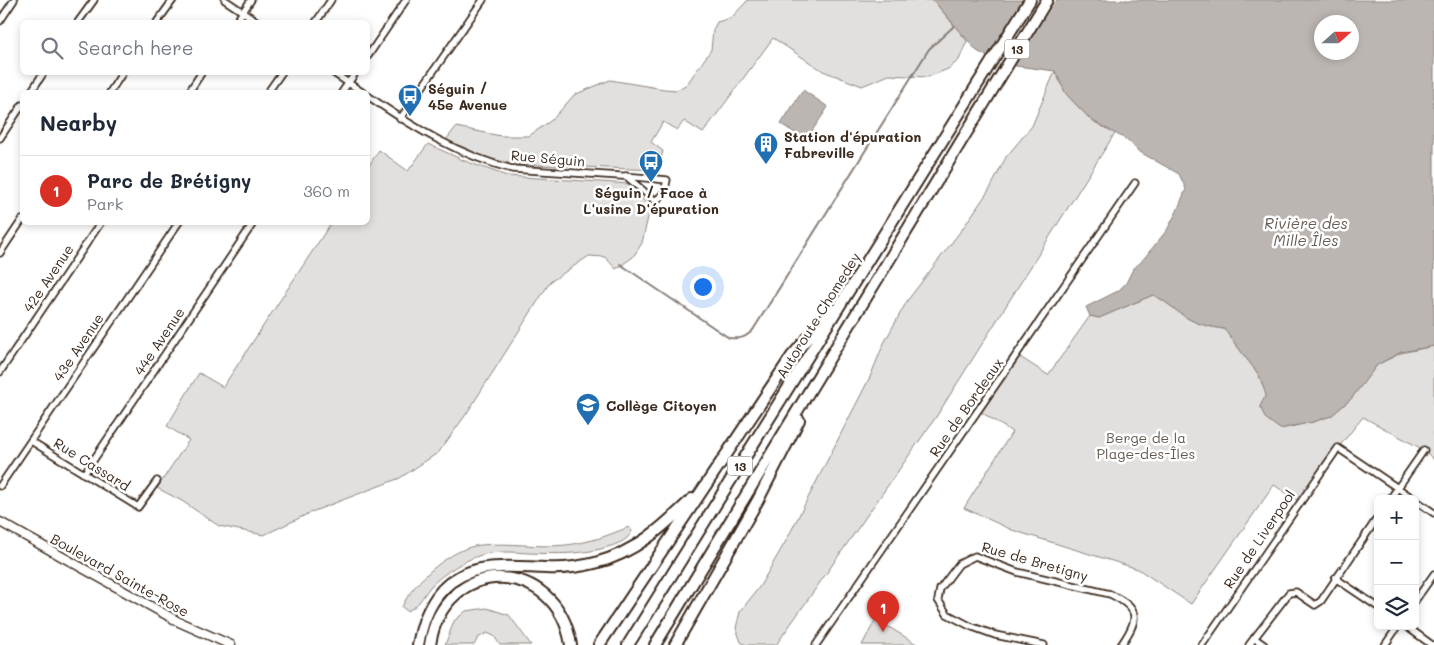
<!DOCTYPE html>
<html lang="en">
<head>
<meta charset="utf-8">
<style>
	:root { --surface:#fff; --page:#f6f6f7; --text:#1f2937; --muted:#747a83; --line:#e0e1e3; --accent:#d93025 }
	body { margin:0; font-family:Mali,sans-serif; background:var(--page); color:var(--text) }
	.controls { position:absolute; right:15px; bottom:15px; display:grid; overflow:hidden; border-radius:8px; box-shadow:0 2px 8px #0003 }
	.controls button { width:45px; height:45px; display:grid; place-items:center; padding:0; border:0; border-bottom:1px solid var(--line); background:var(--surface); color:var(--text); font:25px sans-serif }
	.compass { position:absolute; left:1314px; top:15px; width:45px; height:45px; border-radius:50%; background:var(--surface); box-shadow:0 2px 8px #0003; rotate:69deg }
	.you { position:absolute; left:702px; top:286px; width:18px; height:18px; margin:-12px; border:4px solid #fff; border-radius:50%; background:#1a73e8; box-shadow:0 0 0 8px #1a73e833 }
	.badge { display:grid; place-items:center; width:32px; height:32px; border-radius:50%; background:var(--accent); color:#fff; font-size:16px; font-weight:700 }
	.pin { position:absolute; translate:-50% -41px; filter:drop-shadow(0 1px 2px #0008) }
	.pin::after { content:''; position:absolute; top:26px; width:18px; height:15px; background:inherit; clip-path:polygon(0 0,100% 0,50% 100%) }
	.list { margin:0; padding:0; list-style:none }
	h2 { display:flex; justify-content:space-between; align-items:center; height:65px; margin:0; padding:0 20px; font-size:21px }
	h2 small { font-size:16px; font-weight:400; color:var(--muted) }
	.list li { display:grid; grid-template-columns:32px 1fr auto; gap:15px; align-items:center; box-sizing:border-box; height:70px; padding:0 20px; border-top:1px solid var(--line) }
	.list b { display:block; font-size:19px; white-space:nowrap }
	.list p { margin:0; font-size:16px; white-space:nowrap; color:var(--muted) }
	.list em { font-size:16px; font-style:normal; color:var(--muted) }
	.icon { flex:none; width:28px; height:28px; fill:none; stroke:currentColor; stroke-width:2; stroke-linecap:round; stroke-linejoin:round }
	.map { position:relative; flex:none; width:1434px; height:645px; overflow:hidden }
	.search { position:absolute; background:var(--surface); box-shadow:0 2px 8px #0003; left:20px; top:20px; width:350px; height:55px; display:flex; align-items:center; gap:12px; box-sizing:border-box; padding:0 18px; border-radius:8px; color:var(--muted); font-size:19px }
	.panel { position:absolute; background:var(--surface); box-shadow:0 2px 8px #0003; left:20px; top:90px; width:350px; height:135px; border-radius:8px }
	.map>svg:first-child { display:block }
	.green { fill:#e2e0de; stroke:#8e857e }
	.water { fill:#bcb6b3; stroke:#887e77; fill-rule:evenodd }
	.pier { fill:#fff }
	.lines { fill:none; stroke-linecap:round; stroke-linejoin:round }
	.stream { stroke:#887e77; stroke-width:2 }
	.street-casing { stroke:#3b2a1e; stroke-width:9 }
	.secondary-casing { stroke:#3b2a1e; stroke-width:11 }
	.highway-casing { stroke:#3b2a1e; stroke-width:14 }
	.street { stroke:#fff; stroke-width:5.5 }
	.secondary { stroke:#fff; stroke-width:8 }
	.highway { stroke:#fff; stroke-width:10 }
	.labels { text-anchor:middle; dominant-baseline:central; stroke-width:5; stroke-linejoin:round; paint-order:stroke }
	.shield { fill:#fff; stroke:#766a62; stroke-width:1 }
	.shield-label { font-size:12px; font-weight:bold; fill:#3b2a1e }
	.poi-label { font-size:14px; font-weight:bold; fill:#3b2a1e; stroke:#fff; text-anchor:start }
	.street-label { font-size:14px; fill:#3b2a1e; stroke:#fff }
	.park-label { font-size:14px; fill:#65584e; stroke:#fff }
	.water-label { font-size:15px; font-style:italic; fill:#685b52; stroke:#fff }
</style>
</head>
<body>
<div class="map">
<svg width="1434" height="645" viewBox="0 0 1434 645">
	<rect width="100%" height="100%" fill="#fff"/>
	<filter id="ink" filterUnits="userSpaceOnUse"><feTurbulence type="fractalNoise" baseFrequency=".02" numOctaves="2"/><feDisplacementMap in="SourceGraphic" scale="10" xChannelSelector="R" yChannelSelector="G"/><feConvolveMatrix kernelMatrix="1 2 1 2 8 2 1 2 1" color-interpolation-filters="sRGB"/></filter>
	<g filter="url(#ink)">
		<g class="green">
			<polygon points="748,0 933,0 967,41 959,60 948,69 928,77 889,75 862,86 823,71 773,38 703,133 684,121 677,130 663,122 651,142 663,151 660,162 655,170 513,164 487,158 446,140 456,127 501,136 529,136 553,119 574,95 610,80 664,89 677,90 687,84 711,50 713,30 717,22 731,18"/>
			<polygon points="1055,71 1066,94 1091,120 1115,133 936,417 776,645 746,645 741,642 736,628 740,612 760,586 787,539 870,377 884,343 907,301 963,228 991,187 1006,157 1032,126"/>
			<polygon points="428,144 465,161 507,176 631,184 650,209 642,243 633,257 616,269 605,257 589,256 550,282 467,413 439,452 400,478 314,511 264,535 219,526 182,501 157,488 189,440 167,426 199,373 223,387 331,223 368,222 368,167 379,150 408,171"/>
			<path d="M 1153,295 C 1167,301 1176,312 1189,319 C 1200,325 1211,327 1224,329 L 1259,375 L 1280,429 L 1313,422 L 1331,416 L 1351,399 L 1377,365 L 1401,353 L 1434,346 L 1434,460 L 1424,450 L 1363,417 L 1338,448 L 1300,502 L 1274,485 L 1191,604 L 1138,569 L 1012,530 L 964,508 L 1012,432 L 978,410 L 1017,355 L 1048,375 L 1090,316 L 1099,318 Z"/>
			<path d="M 629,527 L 632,531 C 628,540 620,543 611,546 C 584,555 556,554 528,553 C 514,552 499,551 485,554 C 467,558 443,573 430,587 C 423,596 418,607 407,611 L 402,607 C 413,581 453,547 481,545 C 510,542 538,548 566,545 C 592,542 606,536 629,527 Z"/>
			<polygon points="487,608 509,615 531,645 500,645 494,636 487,633 478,638 474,645 445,645 454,621 466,611"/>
			<polygon points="876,619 918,645 862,645"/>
		</g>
		<g class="water">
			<path d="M 933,0 L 1434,0 L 1434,346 L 1401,352 L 1377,365 L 1351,399 L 1331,416 L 1313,422 L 1280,429 L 1265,418 L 1260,406 L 1266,395 L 1259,375 L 1224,329 C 1211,327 1200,325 1189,319 C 1176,312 1167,301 1153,295 L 1099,318 L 1090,316 L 1086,307 L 1118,291 L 1126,283 L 1133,269 L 1141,262 L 1167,230 L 1177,211 L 1186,189 L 1179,174 L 1138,151 L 1129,141 L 1091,120 L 1066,94 L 1055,71 L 1001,64 L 977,51 ZM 1322,22 L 1352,22 L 1352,52 L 1322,52 Z"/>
			<polygon points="803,90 828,107 806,140 781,124"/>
		</g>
		<polygon class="pier" points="1022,0 1056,0 1013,68 1001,67 986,59"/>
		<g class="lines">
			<path class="stream" d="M 620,264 L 729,338 C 741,339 745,338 753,330 L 929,49 L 954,26"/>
			<defs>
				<g id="street">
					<polyline points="225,0 258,22"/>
					<polyline points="0,21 14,0"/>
					<polyline points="78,22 94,0"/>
					<polyline points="157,22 173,0"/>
					<polyline points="236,22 251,0"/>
					<polyline points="316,22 331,0"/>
					<polyline points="368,56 406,0"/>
					<polyline points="332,72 362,92"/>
					<polyline points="31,92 44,72"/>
					<polyline points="110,92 123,72"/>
					<polyline points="189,92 202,72"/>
					<polyline points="268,92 282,72"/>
					<polyline points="342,92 356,72"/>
					<path d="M 368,96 C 413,127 458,155 512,169 L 636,177 L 667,180 C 665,189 664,198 654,200 L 626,176"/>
					<polyline points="400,119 483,0"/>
					<polyline points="0,138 22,105"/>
					<polyline points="0,253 22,220"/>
					<polyline points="0,372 101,222"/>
					<polyline points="31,441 138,507 157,481"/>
					<polyline points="84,474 254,222"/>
					<polyline points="0,486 179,222"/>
					<polyline points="1390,499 1424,450"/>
					<polyline points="1415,500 1434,513"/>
					<polyline points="1335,578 1378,607"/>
					<polyline points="1415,601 1434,574"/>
					<polyline points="1406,626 1432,645"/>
					<polyline points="1254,638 1264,645"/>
					<polyline points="816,645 1135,183"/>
					<path d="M 1044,645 L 995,635 L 970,626 L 947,614 L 938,600 L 940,589 L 959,564 L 975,556 L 1017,572 L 1110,594 C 1141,609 1139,619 1121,645"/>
					<polyline points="1202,645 1338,448 1414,499"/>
					<polyline points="1249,645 1289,593 1296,592 1315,605 1321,601 1378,517"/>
					<polyline points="1385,645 1398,626"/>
				</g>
				<polyline id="secondary" points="0,522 179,622 231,645"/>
				<g id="highway">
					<path d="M 418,645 C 422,624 428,606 442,590 C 471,560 508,567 546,568 C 562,569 579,567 595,563 C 635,553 663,527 692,499"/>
					<path d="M 430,645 C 443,555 557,556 571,645"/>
					<polyline points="599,645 792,356 832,310"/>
					<polyline points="628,645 1030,0"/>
					<polyline points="655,645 1047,0"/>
					<polyline points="675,645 758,500 799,420"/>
				</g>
			</defs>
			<use href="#street" class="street-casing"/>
			<use href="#secondary" class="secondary-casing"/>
			<use href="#highway" class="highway-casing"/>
			<use href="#street" class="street"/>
			<use href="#secondary" class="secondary"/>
			<use href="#highway" class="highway"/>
		</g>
	</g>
	<defs>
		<symbol id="bus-pin" viewBox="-11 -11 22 30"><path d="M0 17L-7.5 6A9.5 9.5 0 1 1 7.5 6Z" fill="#1f6fb2" stroke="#fff"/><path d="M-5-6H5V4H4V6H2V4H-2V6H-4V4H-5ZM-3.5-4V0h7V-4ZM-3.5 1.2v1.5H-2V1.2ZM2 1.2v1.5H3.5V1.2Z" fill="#fff"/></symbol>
		<symbol id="building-pin" viewBox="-11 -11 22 30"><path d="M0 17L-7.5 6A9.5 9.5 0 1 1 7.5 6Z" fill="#1f6fb2" stroke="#fff"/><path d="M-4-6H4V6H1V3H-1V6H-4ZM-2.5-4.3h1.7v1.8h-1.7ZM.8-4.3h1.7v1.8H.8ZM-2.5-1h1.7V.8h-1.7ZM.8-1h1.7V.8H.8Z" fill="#fff"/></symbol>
		<symbol id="school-pin" viewBox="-11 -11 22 30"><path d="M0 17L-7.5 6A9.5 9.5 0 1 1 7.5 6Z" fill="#1f6fb2" stroke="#fff"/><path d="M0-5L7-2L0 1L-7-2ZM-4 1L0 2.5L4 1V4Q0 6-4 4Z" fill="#fff"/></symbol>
	</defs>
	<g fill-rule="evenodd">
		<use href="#bus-pin" x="396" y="82" width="28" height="38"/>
		<use href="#building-pin" x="752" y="130" width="28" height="38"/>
		<use href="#bus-pin" x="637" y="148" width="28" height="38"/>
		<use href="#school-pin" x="574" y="391" width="28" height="38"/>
	</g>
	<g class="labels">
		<g class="shield">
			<rect x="1004.5" y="39.5" width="25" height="19" rx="4"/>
			<rect x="727.5" y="456.5" width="25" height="19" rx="4"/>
		</g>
		<g class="shield-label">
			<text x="1017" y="49">13</text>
			<text x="740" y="466">13</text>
		</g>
		<g class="poi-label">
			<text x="428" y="88">Séguin /<tspan x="428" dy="16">45e Avenue</tspan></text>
			<text x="784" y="136">Station d'épuration<tspan x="784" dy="16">Fabreville</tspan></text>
			<text x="651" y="192" text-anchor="middle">Séguin / Face à<tspan x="651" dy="16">L'usine D'épuration</tspan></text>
			<text x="606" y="405">Collège Citoyen</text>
		</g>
		<g class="street-label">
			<text transform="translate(548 158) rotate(5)">Rue Séguin</text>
			<text transform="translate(48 278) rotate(-56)">42e Avenue</text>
			<text transform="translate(818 315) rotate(-58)">Autoroute Chomedey</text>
			<text transform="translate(159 341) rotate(-56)">44e Avenue</text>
			<text transform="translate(78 347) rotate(-56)">43e Avenue</text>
			<text transform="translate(966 407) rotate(-55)">Rue de Bordeaux</text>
			<text transform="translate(92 464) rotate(32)">Rue Cassard</text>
			<text transform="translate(1259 539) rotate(-56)">Rue de Liverpool</text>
			<text transform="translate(1035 561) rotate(16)">Rue de Bretigny</text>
			<text transform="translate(120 575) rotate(29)">Boulevard Sainte-Rose</text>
		</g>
		<g class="park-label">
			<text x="1146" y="437">Berge de la<tspan x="1146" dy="16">Plage-des-Îles</tspan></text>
		</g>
		<g class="water-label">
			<text x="1306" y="223">Rivière des<tspan x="1306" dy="17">Mille Îles</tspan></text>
		</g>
	</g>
</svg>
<div class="controls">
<button>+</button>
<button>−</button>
<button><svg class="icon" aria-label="layers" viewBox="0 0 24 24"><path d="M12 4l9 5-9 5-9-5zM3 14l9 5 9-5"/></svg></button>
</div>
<svg class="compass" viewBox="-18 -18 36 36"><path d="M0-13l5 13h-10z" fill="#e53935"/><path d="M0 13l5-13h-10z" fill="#747a83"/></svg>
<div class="you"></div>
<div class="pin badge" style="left:883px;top:632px">1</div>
<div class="search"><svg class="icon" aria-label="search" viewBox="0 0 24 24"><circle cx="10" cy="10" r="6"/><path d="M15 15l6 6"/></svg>Search here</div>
<section class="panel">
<h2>Nearby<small></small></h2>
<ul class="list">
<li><span class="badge">1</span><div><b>Parc de Brétigny</b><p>Park</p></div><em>360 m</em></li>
</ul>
</section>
</div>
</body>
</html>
